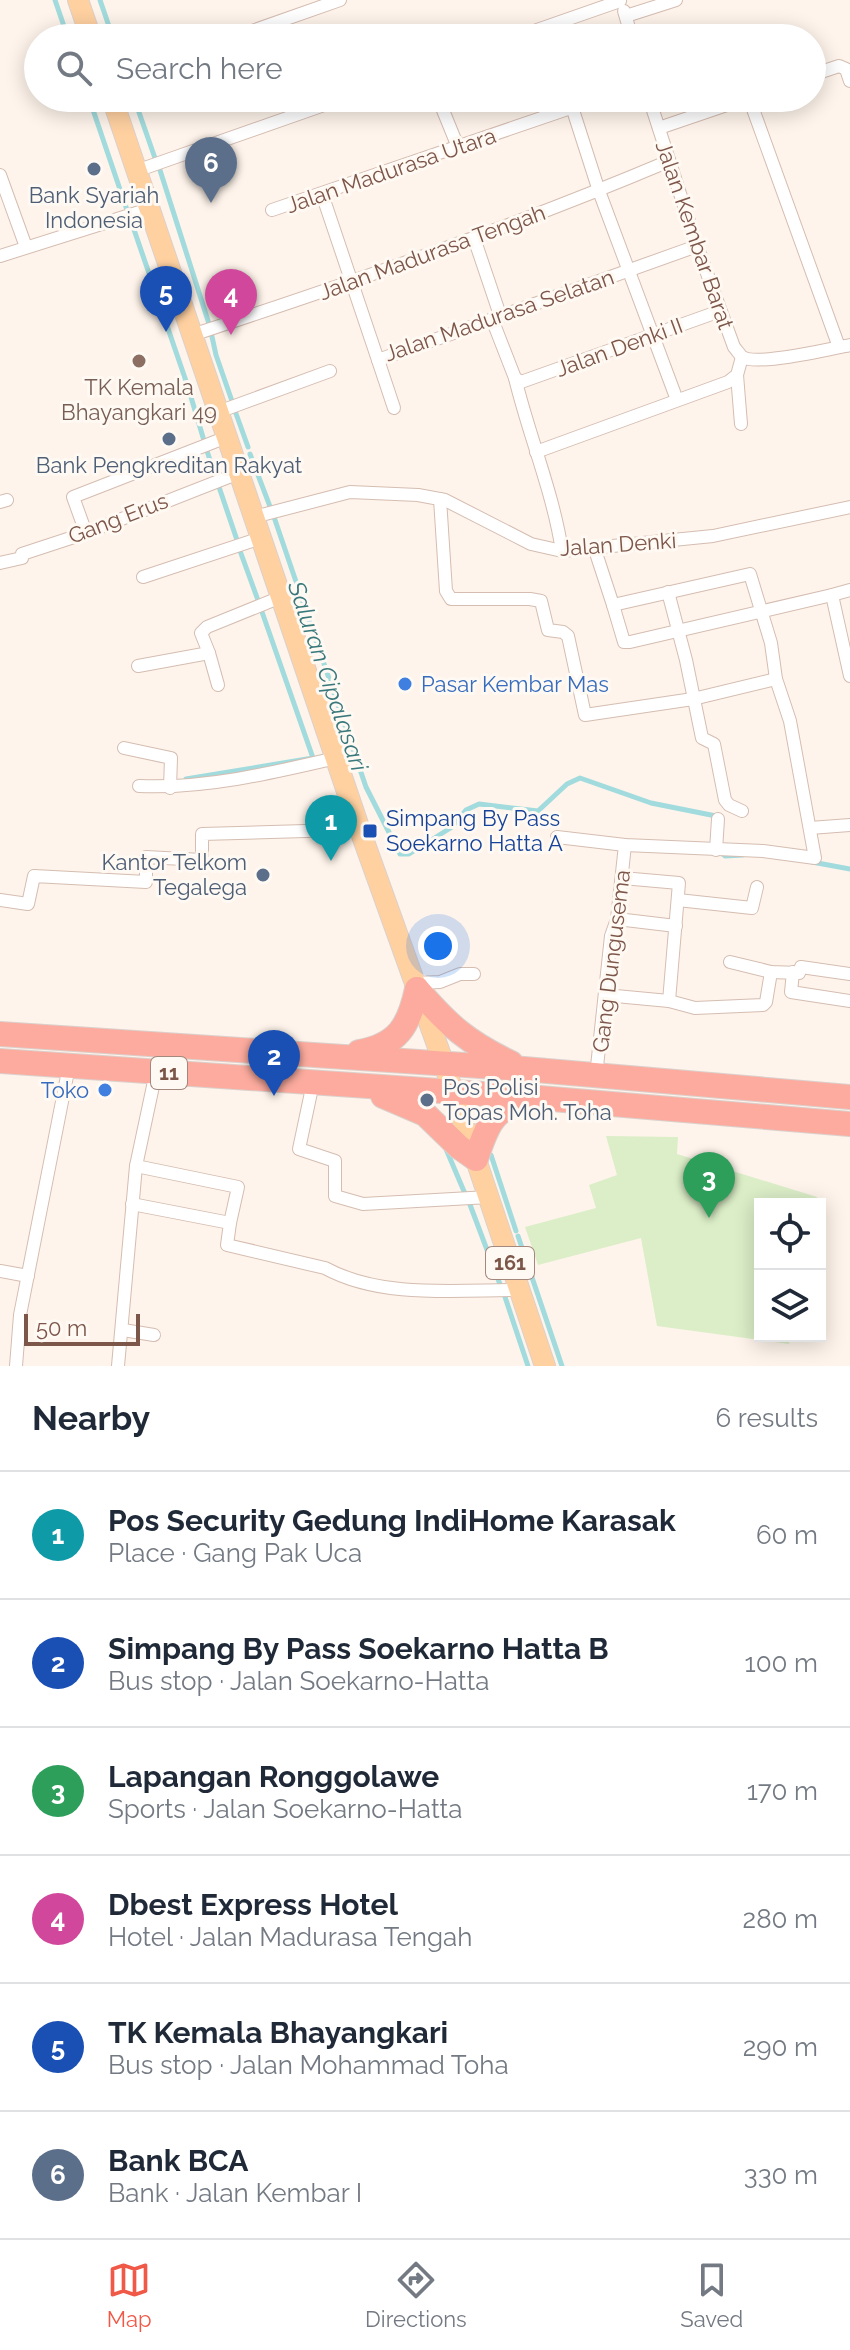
<!DOCTYPE html>
<html lang="en">
<head>
<meta charset="utf-8">
<style>
	:root { --surface:#fff; --page:#f6f6f7; --text:#1f2937; --muted:#747a83; --line:#e0e1e3; --accent:#f05947 }
	body { margin:0; font-family:Raleway,sans-serif; background:var(--page); color:var(--text) }
	.controls { position:absolute; right:24px; bottom:24px; display:grid; overflow:hidden; border-radius:0px; box-shadow:0 4px 20px #0003 }
	.controls button { width:72px; height:72px; display:grid; place-items:center; padding:0; border:0; border-bottom:2px solid var(--line); background:var(--surface); color:var(--text); font:40px sans-serif }
	.scale { position:absolute; left:24px; bottom:20px; width:116px; box-sizing:border-box; padding-left:8px; border:4px solid #7d564a; border-top:0; font-size:22px; line-height:28px; white-space:nowrap; color:#7d564a; -webkit-text-stroke:6px #fff9f3; paint-order:stroke }
	.you { position:absolute; left:438px; top:946px; width:28px; height:28px; margin:-20px; border:6px solid #fff; border-radius:50%; background:#1a73e8; box-shadow:0 0 0 12px #1a73e833 }
	.badge { display:grid; place-items:center; width:52px; height:52px; border-radius:50%; background:var(--accent); color:#fff; font-size:26px; font-weight:700 }
	.pin { position:absolute; translate:-50% -66px; filter:drop-shadow(0 2px 4px #0008) }
	.pin::after { content:''; position:absolute; top:42px; width:28px; height:24px; background:inherit; clip-path:polygon(0 0,100% 0,50% 100%) }
	.list { margin:0; padding:0; list-style:none }
	h2 { display:flex; justify-content:space-between; align-items:center; height:104px; margin:0; padding:0 32px; font-size:34px }
	h2 small { font-size:26px; font-weight:400; color:var(--muted) }
	.list li { display:grid; grid-template-columns:52px 1fr auto; gap:24px; align-items:center; box-sizing:border-box; height:128px; padding:0 32px; border-top:2px solid var(--line) }
	.list b { display:block; font-size:30px; white-space:nowrap }
	.list p { margin:0; font-size:26px; white-space:nowrap; color:var(--muted) }
	.list em { font-size:26px; font-style:normal; color:var(--muted) }
	.icon { flex:none; width:44px; height:44px; fill:none; stroke:currentColor; stroke-width:2; stroke-linecap:round; stroke-linejoin:round }
	.map { position:relative; flex:none; width:850px; height:1366px; overflow:hidden }
	.search { position:absolute; background:var(--surface); box-shadow:0 4px 20px #0003; left:24px; right:24px; top:24px; height:88px; display:flex; align-items:center; gap:20px; box-sizing:border-box; padding:0 28px; border-radius:44px; color:var(--muted); font-size:30px }
	.sheet { height:872px; background:var(--surface) }
	nav { display:flex; justify-content:space-around; align-items:center; box-sizing:border-box; height:112px; border-top:2px solid var(--line); background:var(--surface); font-size:22px; color:var(--muted) }
	nav a { display:grid; justify-items:center; gap:4px }
	nav .on { color:var(--accent) }
	.map>svg:first-child { display:block }
	.green { fill:#dbeec7 }
	.lines { fill:none; stroke-linecap:round; stroke-linejoin:round }
	.stream { stroke:#a2dbdd; stroke-width:5 }
	.street-casing { stroke:#d5bdb1; stroke-width:14 }
	.primary-casing { stroke:#dbd0cc; stroke-width:22 }
	.highway-casing { stroke:#dbd0cc; stroke-width:26 }
	.street { stroke:#fff; stroke-width:12 }
	.primary { stroke:#ffd1a1; stroke-width:20 }
	.highway { stroke:#fcab9e; stroke-width:24 }
	.service-dot { fill:#5c6f8a; stroke:#fff9f3; stroke-width:3 }
	.education-dot { fill:#8d6e63; stroke:#fff9f3; stroke-width:3 }
	.shop-dot { fill:#3f7fe0; stroke:#fff9f3; stroke-width:3 }
	.transit-dot { fill:#1a4fb4; stroke:#fff9f3; stroke-width:3 }
	.labels { text-anchor:middle; dominant-baseline:central; stroke-width:6; stroke-linejoin:round; paint-order:stroke }
	.shield { fill:#fff9f3; stroke:#a4877d; stroke-width:2 }
	.shield-label { font-size:20px; font-weight:bold; fill:#7d564a }
	.street-label { font-size:22px; fill:#7d564a; stroke:#fff9f3 }
	.service-label { font-size:22px; fill:#4e5e75; stroke:#fff9f3 }
	.education-label { font-size:22px; fill:#785e54; stroke:#fff9f3 }
	.shop-label { font-size:22px; fill:#366cbe; stroke:#fff9f3; text-anchor:start }
	.transit-label { font-size:22px; fill:#164399; stroke:#fff9f3; text-anchor:start }
	.water-label { font-size:24px; font-style:italic; fill:#39787b; stroke:#fff9f3 }
</style>
</head>
<body>
<div class="map">
<svg width="850" height="1366" viewBox="0 0 850 1366">
	<rect width="100%" height="100%" fill="#fef4eb"/>
	<polygon class="green" points="606,1136 678,1137 677,1154 817,1197 815,1204 760,1204 760,1336 790,1336 789,1344 657,1326 641,1238 538,1265 525,1227 596,1208 589,1185 617,1175"/>
	<g class="lines">
		<g class="stream">
			<polyline points="55,0 68,38"/>
			<polyline points="100,0 113,38"/>
			<polyline points="89,98 128,213"/>
			<polyline points="134,98 156,161"/>
			<polyline points="159,167 210,327"/>
			<polyline points="130,218 186,381"/>
			<polyline points="211,332 216,355 233,404"/>
			<polyline points="188,387 205,444"/>
			<polyline points="234,408 248,447"/>
			<polyline points="206,448 216,478"/>
			<polyline points="250,454 274,517 366,787 400,854 409,854 452,827 466,810 479,804 538,811 567,784 580,778 651,803 716,816"/>
			<polyline points="218,484 238,543"/>
			<polyline points="239,548 259,603"/>
			<polyline points="186,779 313,758 261,609"/>
			<polyline points="720,851 725,856 743,855"/>
			<polyline points="812,862 850,869"/>
			<polyline points="446,1149 466,1196"/>
			<polyline points="491,1155 516,1231"/>
			<polyline points="469,1202 501,1287"/>
			<polyline points="518,1236 562,1366"/>
			<polyline points="504,1294 528,1366"/>
		</g>
		<defs>
			<g id="street">
				<polyline points="624,11 632,38"/>
				<polyline points="626,16 676,0"/>
				<polyline points="232,38 340,0"/>
				<polyline points="514,38 620,1"/>
				<polyline points="812,75 839,66 846,69 850,81"/>
				<polyline points="438,98 458,147"/>
				<path d="M 649,98 L 697,246 L 734,347 C 735,348 741,356 742,357 C 757,366 831,349 850,345"/>
				<polyline points="749,98 839,347"/>
				<polyline points="572,107 599,191 677,400"/>
				<polyline points="659,128 747,98"/>
				<polyline points="136,171 344,98"/>
				<polyline points="0,175 26,247"/>
				<polyline points="322,194 378,360 697,246"/>
				<polyline points="272,210 600,98"/>
				<polyline points="474,238 500,315"/>
				<polyline points="0,256 149,209"/>
				<polyline points="492,319 515,378 521,382 720,311"/>
				<path d="M 192,335 C 353,282 513,227 669,161"/>
				<polyline points="378,360 394,408"/>
				<polyline points="737,375 741,424"/>
				<path d="M 515,378 C 529,436 553,492 562,551"/>
				<polyline points="218,412 330,371"/>
				<polyline points="536,452 728,382 737,375 742,357"/>
				<polyline points="440,499 446,591 451,599 530,599 541,601 548,630 563,632 568,636 585,715 693,699 776,679"/>
				<polyline points="0,502 7,500"/>
				<polyline points="254,517 350,492 418,495 445,500 531,544 562,551 713,536 850,507"/>
				<polyline points="86,533 73,497 227,437"/>
				<polyline points="0,563 22,558 22,554 86,533 239,473"/>
				<polyline points="143,577 261,538"/>
				<polyline points="850,590 832,595 850,676"/>
				<polyline points="668,592 686,660 702,738 714,744 725,800 729,805 742,811"/>
				<polyline points="613,605 624,642 630,642 832,595"/>
				<polyline points="209,653 218,685"/>
				<polyline points="138,666 209,653 201,633 207,627 281,597"/>
				<polyline points="124,748 171,758 170,788"/>
				<path d="M 139,786 C 204,789 272,773 336,758"/>
				<polyline points="810,828 850,825"/>
				<polyline points="557,837 625,845 763,851 815,858 790,721 776,679 771,643 750,574 613,605 595,550"/>
				<polyline points="716,850 718,819"/>
				<polyline points="622,878 679,883 669,1001"/>
				<polyline points="0,900 28,904 34,876 146,882 146,857 202,860 202,834 340,830 359,827"/>
				<polyline points="678,900 752,908 757,887"/>
				<polyline points="617,919 676,926"/>
				<polyline points="730,962 771,972 799,973 801,967 850,974"/>
				<polyline points="793,972 791,992 850,1001"/>
				<polyline points="415,983 440,982 460,974 474,974"/>
				<polyline points="605,995 669,1001 695,1008 763,1005 766,1002 771,972"/>
				<polyline points="596,1076 611,936 617,919 625,845"/>
				<polyline points="313,1083 299,1149 335,1161 335,1196 363,1204 489,1197"/>
				<polyline points="136,1166 238,1187 230,1223"/>
				<path d="M 132,1204 L 230,1223 L 227,1245 L 325,1268 C 382,1299 457,1290 520,1290"/>
				<polyline points="0,1271 28,1276"/>
				<polyline points="123,1330 154,1335"/>
				<polyline points="16,1366 20,1315 69,1066"/>
				<polyline points="118,1366 136,1166 156,1072"/>
			</g>
			<g id="primary">
				<polyline points="78,0 91,38"/>
				<polyline points="112,98 361,833 444,1064 545,1366"/>
			</g>
			<g id="highway">
				<path d="M 417,989 C 449,1026 467,1042 511,1063"/>
				<polyline points="0,1034 524,1069 850,1097"/>
				<path d="M 359,1052 C 398,1045 409,1026 417,989"/>
				<polyline points="0,1061 528,1097 850,1124"/>
				<path d="M 383,1096 L 425,1114 L 459,1147 L 476,1159 C 487,1125 492,1111 527,1097"/>
			</g>
		</defs>
		<use href="#street" class="street-casing"/>
		<use href="#primary" class="primary-casing"/>
		<use href="#highway" class="highway-casing"/>
		<use href="#street" class="street"/>
		<use href="#primary" class="primary"/>
		<use href="#highway" class="highway"/>
	</g>
	<g class="service-dot">
		<circle cx="94" cy="169" r="8"/>
		<circle cx="169" cy="439" r="8"/>
		<circle cx="263" cy="875" r="8"/>
		<circle cx="427" cy="1100" r="8"/>
	</g>
	<circle class="education-dot" cx="139" cy="361" r="8"/>
	<g class="shop-dot">
		<circle cx="405" cy="684" r="8"/>
		<circle cx="105" cy="1090" r="8"/>
	</g>
	<rect class="transit-dot" x="362" y="823" width="16" height="16" rx="4"/>
	<g class="labels">
		<g class="shield">
			<rect x="151" y="1057" width="36" height="32" rx="6"/>
			<rect x="486" y="1247" width="48" height="32" rx="6"/>
		</g>
		<g class="shield-label">
			<text x="169" y="1073">11</text>
			<text x="510" y="1263">161</text>
		</g>
		<g class="street-label">
			<text transform="translate(391 170) rotate(-19)">Jalan Madurasa Utara</text>
			<text transform="translate(695 235) rotate(71)">Jalan Kembar Barat</text>
			<text transform="translate(432 252) rotate(-20)">Jalan Madurasa Tengah</text>
			<text transform="translate(499 315) rotate(-19)">Jalan Madurasa Selatan</text>
			<text transform="translate(619 347) rotate(-20)">Jalan Denki II</text>
			<text transform="translate(118 518) rotate(-21)">Gang Erus</text>
			<text transform="translate(618 544) rotate(-4)">Jalan Denki</text>
			<text transform="translate(611 961) rotate(-83)">Gang Dungusema</text>
		</g>
		<g class="service-label">
			<text x="94" y="195">Bank Syariah<tspan x="94" dy="25">Indonesia</tspan></text>
			<text x="169" y="465">Bank Pengkreditan Rakyat</text>
			<text x="247" y="862" text-anchor="end">Kantor Telkom<tspan x="247" dy="25">Tegalega</tspan></text>
			<text x="443" y="1087" text-anchor="start">Pos Polisi<tspan x="443" dy="25">Topas Moh. Toha</tspan></text>
		</g>
		<g class="education-label">
			<text x="139" y="387">TK Kemala<tspan x="139" dy="25">Bhayangkari 49</tspan></text>
		</g>
		<g class="shop-label">
			<text x="421" y="684">Pasar Kembar Mas</text>
			<text x="89" y="1090" text-anchor="end">Toko</text>
		</g>
		<g class="transit-label">
			<text x="386" y="818">Simpang By Pass<tspan x="386" dy="25">Soekarno Hatta A</tspan></text>
		</g>
		<g class="water-label">
			<text transform="translate(328 676) rotate(71)">Saluran Cipalasari</text>
		</g>
	</g>
</svg>
<div class="controls">
<button><svg class="icon" aria-label="locate" viewBox="0 0 24 24"><circle cx="12" cy="12" r="6"/><path d="M12 2v4M12 18v4M2 12h4M18 12h4"/></svg></button>
<button><svg class="icon" aria-label="layers" viewBox="0 0 24 24"><path d="M12 4l9 5-9 5-9-5zM3 14l9 5 9-5"/></svg></button>
</div>
<div class="scale">50 m</div>
<div class="you"></div>
<div class="pin badge" style="left:331px;top:861px;background:#0f9aa8">1</div>
<div class="pin badge" style="left:274px;top:1096px;background:#1a4fb4">2</div>
<div class="pin badge" style="left:709px;top:1218px;background:#2e9e5b">3</div>
<div class="pin badge" style="left:231px;top:335px;background:#d1479c">4</div>
<div class="pin badge" style="left:166px;top:332px;background:#1a4fb4">5</div>
<div class="pin badge" style="left:211px;top:203px;background:#5c6f8a">6</div>
<div class="search"><svg class="icon" aria-label="search" viewBox="0 0 24 24"><circle cx="10" cy="10" r="6"/><path d="M15 15l6 6"/></svg>Search here</div>
</div>
<section class="sheet">
<h2>Nearby<small>6 results</small></h2>
<ul class="list">
<li><span class="badge" style="background:#0f9aa8">1</span><div><b>Pos Security Gedung IndiHome Karasak</b><p>Place · Gang Pak Uca</p></div><em>60 m</em></li>
<li><span class="badge" style="background:#1a4fb4">2</span><div><b>Simpang By Pass Soekarno Hatta B</b><p>Bus stop · Jalan Soekarno-Hatta</p></div><em>100 m</em></li>
<li><span class="badge" style="background:#2e9e5b">3</span><div><b>Lapangan Ronggolawe</b><p>Sports · Jalan Soekarno-Hatta</p></div><em>170 m</em></li>
<li><span class="badge" style="background:#d1479c">4</span><div><b>Dbest Express Hotel</b><p>Hotel · Jalan Madurasa Tengah</p></div><em>280 m</em></li>
<li><span class="badge" style="background:#1a4fb4">5</span><div><b>TK Kemala Bhayangkari</b><p>Bus stop · Jalan Mohammad Toha</p></div><em>290 m</em></li>
<li><span class="badge" style="background:#5c6f8a">6</span><div><b>Bank BCA</b><p>Bank · Jalan Kembar I</p></div><em>330 m</em></li>
</ul>
</section>
<nav>
<a class="on"><svg class="icon" aria-label="map" viewBox="0 0 24 24"><path d="M3 6l6-2 6 2 6-2v14l-6 2-6-2-6 2zM9 4v14M15 6v14"/></svg>Map</a>
<a><svg class="icon" aria-label="directions" viewBox="0 0 24 24"><path d="M12 3l9 9-9 9-9-9zM9 14v-3h6M13 9l2 2-2 2"/></svg>Directions</a>
<a><svg class="icon" aria-label="saved" viewBox="0 0 24 24"><path d="M7 4h10v16l-5-4-5 4z"/></svg>Saved</a>
</nav>
</body>
</html>
